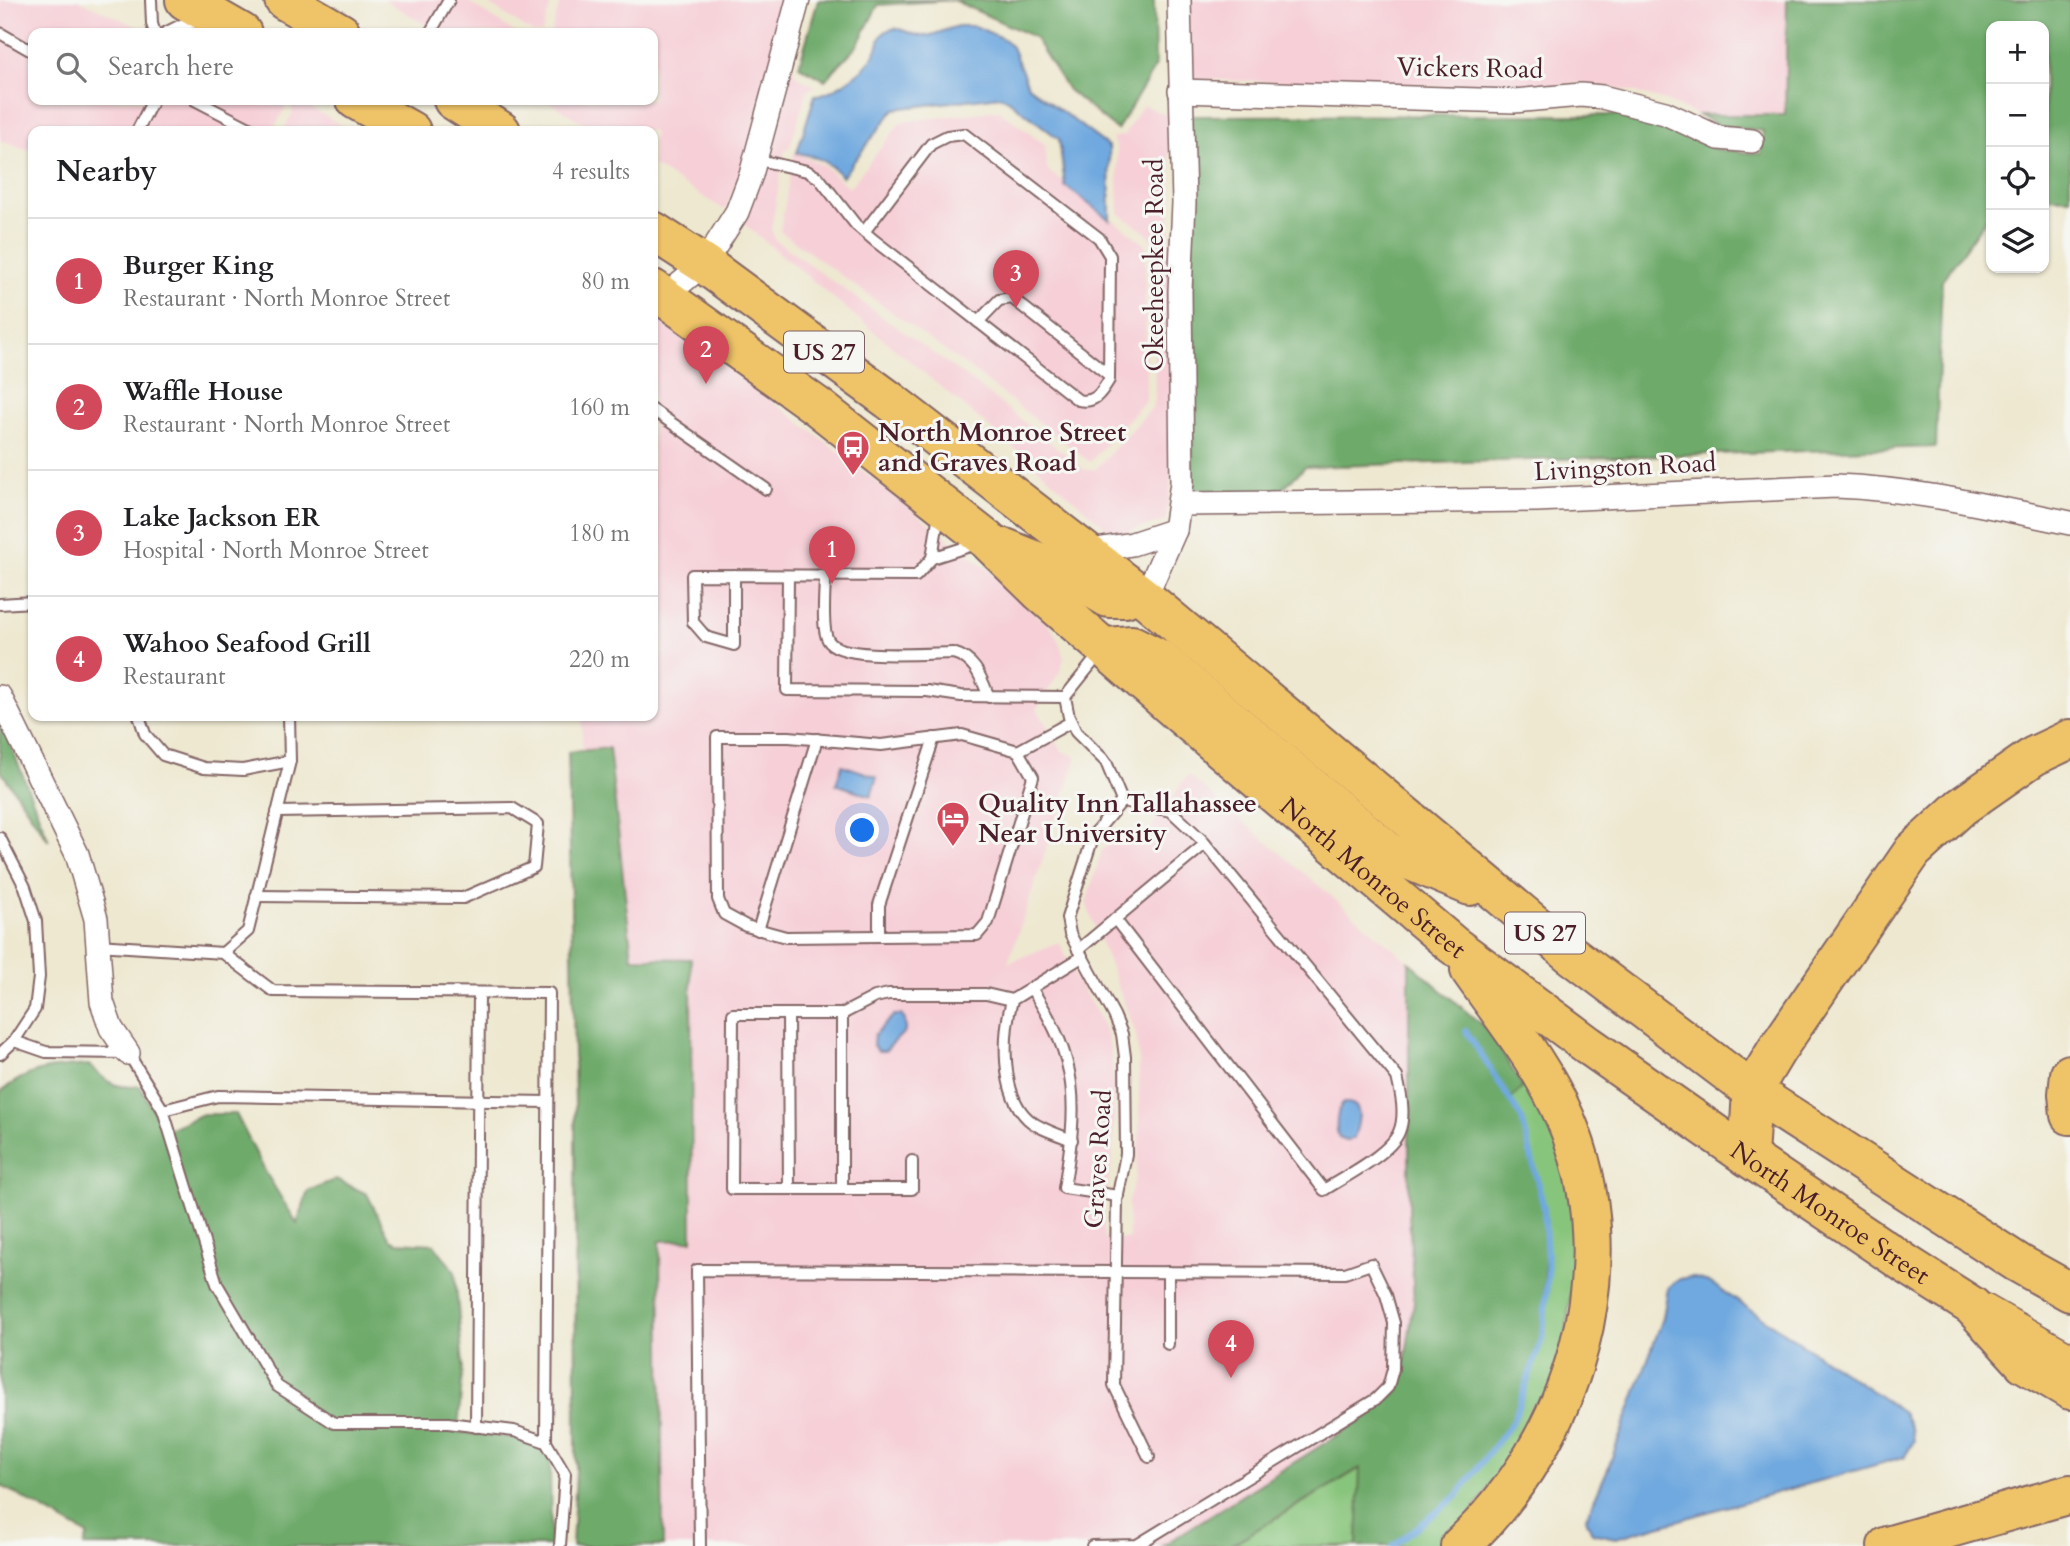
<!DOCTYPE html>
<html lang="en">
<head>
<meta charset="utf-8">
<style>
	:root { --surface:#fff; --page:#f6f6f6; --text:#202124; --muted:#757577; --line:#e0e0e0; --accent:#d1495b }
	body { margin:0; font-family:Cardo,serif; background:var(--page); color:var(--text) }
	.controls { position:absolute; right:21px; top:21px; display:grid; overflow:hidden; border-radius:14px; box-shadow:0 2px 5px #0004 }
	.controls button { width:63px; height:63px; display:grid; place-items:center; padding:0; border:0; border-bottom:2px solid var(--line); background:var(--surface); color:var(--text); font:35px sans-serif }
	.you { position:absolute; left:863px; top:831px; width:24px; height:24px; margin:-18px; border:5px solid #fff; border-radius:50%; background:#1a73e8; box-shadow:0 0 0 10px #1a73e833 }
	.badge { display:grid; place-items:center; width:46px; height:46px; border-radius:50%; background:var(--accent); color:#fff; font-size:23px; font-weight:700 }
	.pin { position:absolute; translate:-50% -58px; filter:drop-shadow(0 2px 4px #0008) }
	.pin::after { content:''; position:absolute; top:37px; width:24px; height:21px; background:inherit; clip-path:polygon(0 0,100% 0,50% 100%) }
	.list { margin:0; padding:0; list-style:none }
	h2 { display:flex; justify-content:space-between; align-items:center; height:91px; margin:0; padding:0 28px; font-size:30px }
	h2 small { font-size:23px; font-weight:400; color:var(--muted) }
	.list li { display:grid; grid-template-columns:46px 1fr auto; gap:21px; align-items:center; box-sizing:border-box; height:126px; padding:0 28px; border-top:2px solid var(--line) }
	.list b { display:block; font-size:26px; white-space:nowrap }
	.list p { margin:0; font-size:23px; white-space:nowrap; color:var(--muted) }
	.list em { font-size:23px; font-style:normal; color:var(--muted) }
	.icon { flex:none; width:38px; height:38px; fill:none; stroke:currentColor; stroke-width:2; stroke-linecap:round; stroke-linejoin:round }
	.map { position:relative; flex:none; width:2070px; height:1546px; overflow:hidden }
	.search { position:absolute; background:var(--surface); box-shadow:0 2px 5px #0004; left:28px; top:28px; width:630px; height:77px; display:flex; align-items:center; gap:18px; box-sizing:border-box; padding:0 24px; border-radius:14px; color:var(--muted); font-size:26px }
	.panel { position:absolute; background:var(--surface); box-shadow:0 2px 5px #0004; left:28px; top:126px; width:630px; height:595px; border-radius:14px }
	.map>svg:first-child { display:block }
	.built { fill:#f6cfd7 }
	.green { fill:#88c57b; stroke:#697253; stroke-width:2 }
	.forest { fill:#6eaa6b; stroke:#5c644b; stroke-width:2 }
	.water { fill:#70a9df; stroke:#5d6485; stroke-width:2 }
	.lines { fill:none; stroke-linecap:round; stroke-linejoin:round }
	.stream { stroke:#70a9df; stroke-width:6 }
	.lane-casing { stroke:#836565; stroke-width:14 }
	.street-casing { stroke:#836565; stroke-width:26 }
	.primary-casing { stroke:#836565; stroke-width:38 }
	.highway-casing { stroke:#836565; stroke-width:42 }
	.lane { stroke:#fff; stroke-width:10 }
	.street { stroke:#fff; stroke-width:23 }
	.primary { stroke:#efc469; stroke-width:35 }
	.highway { stroke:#efc469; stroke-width:38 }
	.labels { text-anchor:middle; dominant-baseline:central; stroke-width:6; stroke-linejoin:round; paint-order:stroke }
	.shield { fill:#f6f6f2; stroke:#7e6067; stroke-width:2 }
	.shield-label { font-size:24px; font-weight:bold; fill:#4a1f2b }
	.street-label { font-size:26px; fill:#4a1f2b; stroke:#f6f6f2 }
	.poi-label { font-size:26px; font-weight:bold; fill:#4a1f2b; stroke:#f6f6f2; text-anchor:start }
</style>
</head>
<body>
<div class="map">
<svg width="2070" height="1546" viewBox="0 0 2070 1546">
	<rect width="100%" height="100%" fill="#f6f6f2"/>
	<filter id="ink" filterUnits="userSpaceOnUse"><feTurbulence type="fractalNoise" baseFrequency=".0143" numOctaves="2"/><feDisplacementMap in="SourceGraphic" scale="14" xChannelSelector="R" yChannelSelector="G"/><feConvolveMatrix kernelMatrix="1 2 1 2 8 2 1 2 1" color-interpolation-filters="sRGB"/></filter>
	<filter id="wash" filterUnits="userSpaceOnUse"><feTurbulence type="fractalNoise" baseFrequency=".00686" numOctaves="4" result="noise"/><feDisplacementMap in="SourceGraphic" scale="28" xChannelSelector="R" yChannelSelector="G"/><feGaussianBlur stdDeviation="1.57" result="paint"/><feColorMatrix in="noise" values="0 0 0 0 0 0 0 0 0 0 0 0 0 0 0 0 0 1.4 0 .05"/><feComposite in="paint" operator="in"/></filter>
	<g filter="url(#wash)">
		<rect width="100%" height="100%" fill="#eee8d0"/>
		<g class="built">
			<polygon points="0,0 79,0 151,33 33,33 33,100 273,100 286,107 272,131 33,131 33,151 0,141"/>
			<polygon points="385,0 465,0 516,33 439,33"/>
			<polygon points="483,0 552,0 542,33 533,33"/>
			<polygon points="561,0 787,0 741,171 725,210 653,166 653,131 597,131 546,100 653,100 653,33 551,33"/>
			<polygon points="1189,0 1787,0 1785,115 1697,115 1668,102 1636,92 1582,83 1514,89 1190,79"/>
			<polygon points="792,66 795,75 815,86 807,91 790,146 785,150 771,229 775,240 972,381 1085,470 1096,469 1152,408 1155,400 1153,244 1150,236 1119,213 1117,147 1112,138 1124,135 1143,105 1169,116 1171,482 1166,521 1115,535 1023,455 743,223 759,183 772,162"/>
			<polygon points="290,100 297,100 352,131 283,131 293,113"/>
			<polygon points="999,110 1045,145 1047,170 1145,244 1146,400 1090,462 976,373 780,231 794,152 823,165 849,188 901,122"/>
			<polygon points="653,312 834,448 983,566 1050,626 1059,642 1064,659 1059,673 1037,709 1062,751 1077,757 1008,963 1059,942 1077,981 1101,1020 1109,1041 1113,1071 1114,1122 1112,1158 1103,1213 1104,1239 1129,1239 1128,1202 1136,1176 1139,1139 1139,1061 1136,1034 1086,903 1102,850 1110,844 1125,844 1146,834 1188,775 1409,962 1409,1212 1414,1302 1401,1388 1229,1546 663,1546 660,1241 692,1240 583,958 582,716 653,716 653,655 663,654 661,547 653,547"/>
		</g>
		<g class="green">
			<polygon points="1535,1077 1579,1202 1562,1381 1449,1546 1392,1546 1457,1496 1514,1419 1542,1336 1544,1208 1522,1119 1510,1100 1528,1081"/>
			<polygon points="1361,1468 1357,1546 1229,1546"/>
		</g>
		<g class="forest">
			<polygon points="818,0 1154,0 1155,67 1117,130 1068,90 1034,37 953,0 878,5 857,46 825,80 799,66"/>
			<polygon points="1787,0 2070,0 2070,198 2044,197 2044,26 1991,26 1991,212 1942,281 1936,447 1305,467 1279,492 1191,493 1193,430 1191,116 1633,115 1655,122 1715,149 1761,154 1763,131 1721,126 1697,115 1785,115"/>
			<polygon points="0,718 49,841 0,770"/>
			<polygon points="609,748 632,958 691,959 692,1240 660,1241 663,1546 572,1546 576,1471 575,1106 568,752"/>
			<polygon points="1409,962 1490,1032 1523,1087 1510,1100 1522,1119 1544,1208 1546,1235 1543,1336 1514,1419 1457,1496 1393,1546 1357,1546 1360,1468 1229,1546 1162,1546 1355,1424 1401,1388 1414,1302 1409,1212"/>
			<path d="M 89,1065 C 108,1083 114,1089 140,1086 L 164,1131 L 203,1114 L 236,1114 L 266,1173 L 297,1224 L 308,1191 L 336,1179 L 367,1194 L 390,1239 L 396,1242 L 434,1244 L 455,1272 L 463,1365 L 458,1432 L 524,1439 L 550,1453 L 551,1546 L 84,1546 L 88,1535 L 0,1485 L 0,1093 C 26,1068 55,1067 89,1065 Z"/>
		</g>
		<g class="water">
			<path d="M 959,26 L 975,26 L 1004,39 L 1012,47 L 1028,86 L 1109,147 L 1110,220 L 1065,186 L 1059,139 L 1007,99 L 1000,96 L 894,109 L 842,177 C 830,162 816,156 797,153 L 815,95 C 832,95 870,68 876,51 C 880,44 877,38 885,32 C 897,23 909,35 922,36 C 934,37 947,28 959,26 Z"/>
			<polygon points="842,765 877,777 871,796 836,784"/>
			<polygon points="894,1015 901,1015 905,1020 905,1031 885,1051 878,1051 873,1046 874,1035"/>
			<path d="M 1344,1103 C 1366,1102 1358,1125 1354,1138 L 1345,1141 L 1339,1138 C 1335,1129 1336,1109 1344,1103 Z"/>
			<polygon points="1691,1277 1709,1282 1903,1412 1912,1430 1914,1441 1904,1457 1616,1538 1592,1533 1586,1518 1607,1471 1663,1318 1668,1287 1680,1279"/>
		</g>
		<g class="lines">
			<polyline class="stream" points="1393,1546 1457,1496 1514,1419 1543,1336 1548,1271 1544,1208 1522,1119 1466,1031"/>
		</g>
	</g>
	<g filter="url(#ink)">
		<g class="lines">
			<defs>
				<g id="lane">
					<polyline points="151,0 152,24 155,33"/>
					<polyline points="0,33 33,52"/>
					<polyline points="165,33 181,25 202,22"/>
					<polyline points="430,33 449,0"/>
					<polyline points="195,100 255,131"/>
					<polyline points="137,131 153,100"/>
					<path d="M 755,159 L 807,171 L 819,178 L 856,225 L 875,241 L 942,293 L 944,295 L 1078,400 C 1095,404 1101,393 1109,380 L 1110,256 L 1099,238 L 964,134 L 947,136 L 931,144 L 864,232"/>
					<polyline points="978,322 999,300 1012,298 1109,375"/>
					<polyline points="653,410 766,489"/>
					<polyline points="932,558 939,513"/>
					<polyline points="734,575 734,645 706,637 693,622 692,575 916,576 932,558 976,544"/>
					<polyline points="788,576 787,690 927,691 961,696 1065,697"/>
					<path d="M 825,576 C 825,591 821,628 828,640 C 839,661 929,653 953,653 C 975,659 981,677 989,697"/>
					<polyline points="0,604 33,602"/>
					<polyline points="1101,652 1065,697 1069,717 1076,732 1106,762 1122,801 1094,834 1067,918 1070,934 1114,1015 1122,1034 1125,1057 1126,1154 1117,1200 1114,1385 1149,1457"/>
					<polyline points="139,716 145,734 163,755 204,768 243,770 290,761 289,716"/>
					<polygon points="962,735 1018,751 1033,777 988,922 977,935 786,937 746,926 724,914 718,899 717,737 789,737 881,745"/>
					<polyline points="1018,751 1071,722"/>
					<polyline points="0,838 25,887 36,921 39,977 35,1009 14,1041 0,1054"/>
					<polyline points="256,896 463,898 534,867 538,824 512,808 277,812"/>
					<path d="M 1115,919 L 1324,1190 C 1344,1177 1390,1154 1399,1132 C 1406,1115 1401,1094 1397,1077 L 1202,840 L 1171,811 L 1122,801"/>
					<polyline points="758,930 817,739"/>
					<polyline points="879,936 879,905 934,738"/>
					<polyline points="97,945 223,953 248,931 290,761"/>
					<polyline points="1078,950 1205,844"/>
					<polyline points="223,953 273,991 549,993 546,1442"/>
					<path d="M 1031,988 C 1080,1062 1078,1104 1064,1188 L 1118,1196"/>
					<path d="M 1012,1000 C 1003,1034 1000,1093 1028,1119 C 1039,1129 1057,1134 1072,1140"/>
					<polyline points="788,1014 789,1189"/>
					<polyline points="842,1014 842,1189"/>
					<polyline points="14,1041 46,1052 128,1053 163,1110 217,1284 277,1386 334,1423 448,1423 514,1431 546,1442 565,1474 560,1546"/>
					<polyline points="163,1110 218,1096 548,1102"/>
					<polyline points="912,1161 912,1189 732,1189 733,1014 842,1014 875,997 889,994 986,994 1012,1000 1082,957"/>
					<polyline points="1168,1272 1168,1344"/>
					<polyline points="476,1427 479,993"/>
					<polyline points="700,1546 697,1270 1345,1273 1371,1264 1386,1295 1394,1323 1393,1369 1388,1387 1376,1399 1137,1545 1092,1546"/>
				</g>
				<g id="street">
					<polyline points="1180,91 1514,101 1581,95 1602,97 1665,113 1719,138 1752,141"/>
					<polyline points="664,297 704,264 737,212 751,175 798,0"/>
					<path d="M 1180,504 L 1537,500 L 1836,486 C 1916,489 1992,507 2070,523"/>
					<polyline points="1085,552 1132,544 1175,530"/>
					<polyline points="1145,598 1175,530 1182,483 1180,291 1184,203 1179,0"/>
					<polyline points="0,697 77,854 96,919 102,1002 111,1028 128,1053"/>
				</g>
				<polyline id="primary" points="1984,1312 2070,1361"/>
				<g id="highway">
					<polyline points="185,0 242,33"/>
					<polyline points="284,0 341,33"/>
					<polyline points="356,100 411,131"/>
					<polyline points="453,100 501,131"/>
					<polyline points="653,231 704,264 889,400 1145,598 1569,953 1752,1091 2018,1263 2070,1292"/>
					<path id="s1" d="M 653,289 L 818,407 L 987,540 L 1040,592 L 1181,715 L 1453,945 L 1588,1045 L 1748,1157 L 1906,1264 L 1972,1306 L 2024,1363 L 2070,1390"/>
					<polyline points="1005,548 1068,574 1108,598 1125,598"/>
					<polyline points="1107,647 1132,645 1158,658 1389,852 1470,886"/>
					<polyline points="2070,1074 2068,1094 2070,1115"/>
					<polyline points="1748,1157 1752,1091 1776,1051 1913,851 1961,807 2034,756 2070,739"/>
					<path d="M 1460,1546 C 1574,1441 1628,1264 1565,1118 C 1542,1065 1503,1017 1470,970"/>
					<polyline points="1887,1546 2070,1494"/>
				</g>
			</defs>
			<use href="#lane" class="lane-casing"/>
			<use href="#street" class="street-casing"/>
			<use href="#primary" class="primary-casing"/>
			<use href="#highway" class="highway-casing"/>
			<use href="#lane" class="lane"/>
			<use href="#street" class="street"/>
			<use href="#primary" class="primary"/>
			<use href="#highway" class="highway"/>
		</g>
	</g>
	<defs>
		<symbol id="bus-pin" viewBox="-11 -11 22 30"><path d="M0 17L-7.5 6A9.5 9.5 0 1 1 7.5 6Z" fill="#d1495b" stroke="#f6f6f2"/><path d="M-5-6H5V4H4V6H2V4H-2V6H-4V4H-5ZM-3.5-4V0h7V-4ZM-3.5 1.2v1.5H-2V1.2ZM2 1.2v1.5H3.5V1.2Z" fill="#fff"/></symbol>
		<symbol id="hotel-pin" viewBox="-11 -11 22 30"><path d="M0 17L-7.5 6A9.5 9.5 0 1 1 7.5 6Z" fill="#d1495b" stroke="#f6f6f2"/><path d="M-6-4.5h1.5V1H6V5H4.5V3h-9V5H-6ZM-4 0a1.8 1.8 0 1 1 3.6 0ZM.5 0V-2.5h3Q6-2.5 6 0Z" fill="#fff"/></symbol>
	</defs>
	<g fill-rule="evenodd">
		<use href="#bus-pin" x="834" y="428" width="38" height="52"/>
		<use href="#hotel-pin" x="934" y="799" width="38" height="52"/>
	</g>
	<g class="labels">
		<g class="shield">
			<rect x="784" y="331.5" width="80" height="41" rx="5"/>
			<rect x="1505" y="912.5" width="80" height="41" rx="5"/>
		</g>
		<g class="shield-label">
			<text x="824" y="352">US 27</text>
			<text x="1545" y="933">US 27</text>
		</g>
		<g class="street-label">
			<text transform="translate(1470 68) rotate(1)">Vickers Road</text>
			<text transform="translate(1154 265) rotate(-90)">Okeeheepkee Road</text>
			<text transform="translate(1625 467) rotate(-3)">Livingston Road</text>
			<text stroke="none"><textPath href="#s1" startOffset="931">North Monroe Street</textPath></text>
			<text transform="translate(1098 1159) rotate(-86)">Graves Road</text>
			<text stroke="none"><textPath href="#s1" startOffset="1498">North Monroe Street</textPath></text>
		</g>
		<g class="poi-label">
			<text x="878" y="432">North Monroe Street<tspan x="878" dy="30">and Graves Road</tspan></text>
			<text x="978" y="803">Quality Inn Tallahassee<tspan x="978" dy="30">Near University</tspan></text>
		</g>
	</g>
</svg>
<div class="controls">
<button>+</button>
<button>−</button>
<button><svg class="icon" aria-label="locate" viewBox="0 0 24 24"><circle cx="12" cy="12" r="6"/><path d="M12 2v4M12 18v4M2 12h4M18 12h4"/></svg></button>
<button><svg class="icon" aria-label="layers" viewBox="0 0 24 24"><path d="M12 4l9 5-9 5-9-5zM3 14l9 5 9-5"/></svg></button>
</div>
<div class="you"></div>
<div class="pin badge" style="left:832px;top:584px">1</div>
<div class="pin badge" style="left:706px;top:384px">2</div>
<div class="pin badge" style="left:1016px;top:308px">3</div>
<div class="pin badge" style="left:1231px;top:1378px">4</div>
<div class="search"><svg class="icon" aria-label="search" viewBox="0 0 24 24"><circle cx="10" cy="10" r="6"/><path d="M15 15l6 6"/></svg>Search here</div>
<section class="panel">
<h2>Nearby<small>4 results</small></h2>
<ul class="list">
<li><span class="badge">1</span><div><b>Burger King</b><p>Restaurant · North Monroe Street</p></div><em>80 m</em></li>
<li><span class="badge">2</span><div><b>Waffle House</b><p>Restaurant · North Monroe Street</p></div><em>160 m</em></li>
<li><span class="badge">3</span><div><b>Lake Jackson ER</b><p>Hospital · North Monroe Street</p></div><em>180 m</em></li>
<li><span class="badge">4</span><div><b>Wahoo Seafood Grill</b><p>Restaurant</p></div><em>220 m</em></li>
</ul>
</section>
</div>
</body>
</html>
